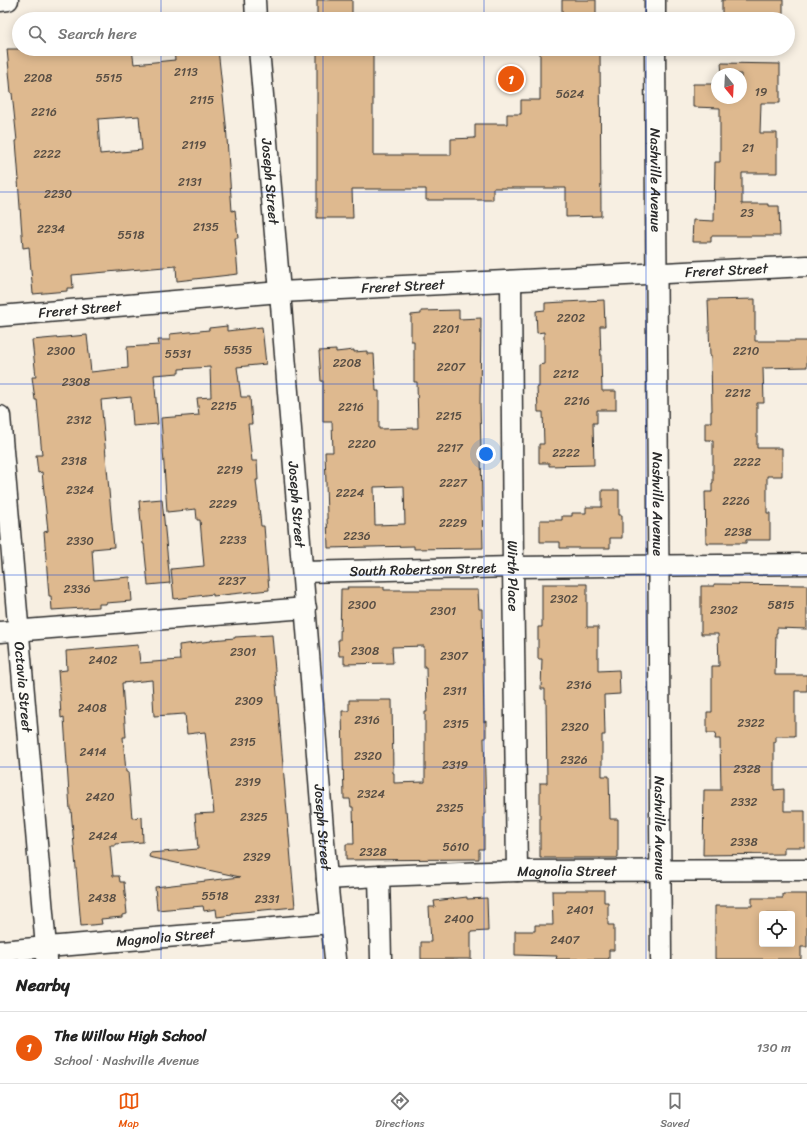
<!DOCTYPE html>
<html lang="en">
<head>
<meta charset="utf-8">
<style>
	:root { --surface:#fff; --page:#f6f6f6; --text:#222; --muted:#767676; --line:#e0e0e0; --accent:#ea580c }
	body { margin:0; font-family:Sriracha,sans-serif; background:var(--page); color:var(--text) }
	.controls { position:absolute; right:12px; bottom:12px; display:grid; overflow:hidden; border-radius:4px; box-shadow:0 2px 10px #0003 }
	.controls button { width:36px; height:36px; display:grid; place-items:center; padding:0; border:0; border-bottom:1px solid var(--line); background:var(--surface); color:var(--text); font:20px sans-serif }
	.compass { position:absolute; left:711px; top:68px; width:36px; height:36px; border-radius:50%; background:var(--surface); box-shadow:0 2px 10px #0003; rotate:162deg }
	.you { position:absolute; left:486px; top:454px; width:14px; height:14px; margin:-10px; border:3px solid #fff; border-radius:50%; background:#1a73e8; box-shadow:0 0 0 6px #1a73e833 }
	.badge { display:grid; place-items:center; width:26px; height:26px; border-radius:50%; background:var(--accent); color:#fff; font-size:13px; font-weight:700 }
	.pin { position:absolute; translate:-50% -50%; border:2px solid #fff; box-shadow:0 1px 4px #0006 }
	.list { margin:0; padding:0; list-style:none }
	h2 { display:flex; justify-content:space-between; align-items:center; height:52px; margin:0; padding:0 16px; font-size:17px }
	h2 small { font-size:13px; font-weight:400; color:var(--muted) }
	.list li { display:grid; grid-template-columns:26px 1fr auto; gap:12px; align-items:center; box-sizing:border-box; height:72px; padding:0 16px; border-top:1px solid var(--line) }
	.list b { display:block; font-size:15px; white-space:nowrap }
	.list p { margin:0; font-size:13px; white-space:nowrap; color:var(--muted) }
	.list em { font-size:13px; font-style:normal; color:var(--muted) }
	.icon { flex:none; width:22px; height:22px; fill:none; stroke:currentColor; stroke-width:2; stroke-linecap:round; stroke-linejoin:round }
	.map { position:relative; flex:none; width:807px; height:959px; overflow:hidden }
	.search { position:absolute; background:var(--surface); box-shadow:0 2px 10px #0003; left:12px; right:12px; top:12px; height:44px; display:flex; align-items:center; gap:10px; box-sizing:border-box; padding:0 14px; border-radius:22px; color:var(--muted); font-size:15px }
	.sheet { height:124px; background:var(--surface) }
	nav { display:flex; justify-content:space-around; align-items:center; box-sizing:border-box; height:56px; border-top:1px solid var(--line); background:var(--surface); font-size:11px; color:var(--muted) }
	nav a { display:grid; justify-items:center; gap:2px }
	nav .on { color:var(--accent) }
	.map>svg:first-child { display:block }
	.building { fill:#deb98f; stroke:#2b2b2b; fill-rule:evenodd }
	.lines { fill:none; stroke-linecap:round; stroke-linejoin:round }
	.minor-casing { stroke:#2b2b2b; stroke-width:23 }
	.minor { stroke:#fdfcf7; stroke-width:20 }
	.grid { fill:none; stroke:#1d4ed8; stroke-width:1; stroke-opacity:0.55 }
	.labels { text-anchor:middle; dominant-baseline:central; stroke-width:3.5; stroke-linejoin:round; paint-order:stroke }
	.number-label { font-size:12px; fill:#584e44 }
	.street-label { font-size:14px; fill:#2b2b2b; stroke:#fdfcf7 }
</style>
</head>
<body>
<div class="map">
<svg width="807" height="959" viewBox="0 0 807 959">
	<rect width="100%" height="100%" fill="#f7efe2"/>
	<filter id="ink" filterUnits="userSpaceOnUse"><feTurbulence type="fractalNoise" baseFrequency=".025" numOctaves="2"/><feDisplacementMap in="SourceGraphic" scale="8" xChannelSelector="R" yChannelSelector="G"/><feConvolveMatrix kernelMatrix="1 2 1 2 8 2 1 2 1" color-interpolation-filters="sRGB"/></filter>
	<g filter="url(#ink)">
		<g class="building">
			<rect x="317" y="0" width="35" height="19"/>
			<rect x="562" y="0" width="34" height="19"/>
			<rect x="722" y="0" width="61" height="19"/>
			<path d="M 7,49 L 132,49 L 134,64 L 175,60 L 174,50 L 218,49 L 226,124 L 232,211 L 235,210 L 238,238 L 235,238 L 238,274 L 177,281 L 176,266 L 72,275 L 73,288 L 67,288 L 67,291 L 33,294 L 29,247 L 23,248 L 18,180 L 19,180 L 16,141 L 17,141 L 12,93 L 11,93 ZM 139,116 L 142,150 L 100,154 L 98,119 Z"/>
			<polygon points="317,49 373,49 373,155 451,155 451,139 475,138 475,124 507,124 507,114 521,114 521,100 540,100 540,49 600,49 601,216 566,217 566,188 493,188 493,200 426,200 426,189 352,189 353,218 317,218"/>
			<polygon points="721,63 780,64 780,103 761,103 760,133 777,133 777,173 742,173 742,204 768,204 768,206 779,206 780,236 711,236 711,242 692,242 693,220 714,221 715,162 720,162 720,108 693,107 693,84 717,84 717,98 741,98 741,74 722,74"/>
			<polygon points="755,299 755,341 807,341 807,367 763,368 764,403 757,403 757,448 782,448 782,476 767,476 767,513 770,513 770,540 746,540 746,543 706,543 705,492 712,492 712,483 713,483 713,441 711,441 711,440 705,440 705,422 711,422 711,411 712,411 711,356 710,356 708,300"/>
			<polygon points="604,300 605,326 600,326 602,391 616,391 616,410 597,410 597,423 593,423 594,465 549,466 549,463 539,463 539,444 544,444 543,412 538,412 537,387 539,387 539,365 544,364 544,332 537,333 536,311 545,310 545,303"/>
			<path d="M 459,310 L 459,319 L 481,318 L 480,405 L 483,548 L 414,549 L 414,546 L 328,548 L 325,452 L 333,452 L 332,422 L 323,422 L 323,381 L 321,381 L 319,351 L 336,350 L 336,352 L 354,350 L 354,352 L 367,351 L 367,354 L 374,354 L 376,391 L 379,391 L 379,429 L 418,428 L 417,382 L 414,382 L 414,341 L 411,341 L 411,315 L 421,314 L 421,311 ZM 404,486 L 405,524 L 375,525 L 374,487 Z"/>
			<polygon points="227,326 227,331 262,327 266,364 237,367 241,397 250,397 252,424 248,424 252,461 257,461 258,480 256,480 261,526 264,526 269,590 213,596 213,594 174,599 171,569 204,566 200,520 197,520 196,509 167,512 161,418 199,415 197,398 211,397 210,367 179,369 179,373 154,375 158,424 133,426 131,397 101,400 114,547 92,549 94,580 130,577 132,601 106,603 106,604 99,604 99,607 52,610 51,596 49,596 44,532 48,531 42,472 38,473 36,455 42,455 37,400 35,400 32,377 36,377 32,340 87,335 91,372 128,368 127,347 159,345 158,340 170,340 170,334 209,330 209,328"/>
			<polygon points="602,490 619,490 619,515 622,515 622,538 610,538 610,548 560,548 560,542 540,542 540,520 562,520 562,516 572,516 572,513 586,513 586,507 602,507"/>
			<polygon points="162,499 170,583 148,585 144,544 143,544 139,501"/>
			<polygon points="542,584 587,584 587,627 598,627 598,671 619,670 620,694 604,695 605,735 602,735 602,776 609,776 610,819 618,819 618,858 540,858 540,783 547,783 546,699 545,699 545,689 541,689 542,659 538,659 538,627 542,627"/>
			<polygon points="714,584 807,585 807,629 777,628 777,633 776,633 775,675 807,675 807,691 795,691 795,736 776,736 776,742 774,742 774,790 784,789 784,811 805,811 805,847 784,847 784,854 703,855 704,790 721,790 720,739 715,739 716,733 707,733 707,712 712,712 712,666 719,666 718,634 701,634 701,586 714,586"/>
			<polygon points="347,587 384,587 384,590 478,590 479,609 482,609 484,722 486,721 486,738 484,738 486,814 484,814 484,849 479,849 479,859 346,860 346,844 354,844 353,807 351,807 350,799 344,799 342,711 349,711 349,700 392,700 393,773 394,773 394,783 425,782 425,712 427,712 426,667 424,667 424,646 392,647 393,663 344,664 344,656 339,656 338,640 340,640 341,589 348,589"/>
			<polygon points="272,635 295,907 232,913 232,915 217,917 216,909 204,911 203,906 157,910 155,887 240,877 149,857 150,853 198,849 195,814 214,813 205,732 187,734 185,714 154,716 152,680 122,683 126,737 123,737 126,772 128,772 132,818 142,817 143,842 115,844 115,846 110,846 113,876 119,876 120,882 124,882 127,914 122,915 122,917 101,919 102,924 81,926 71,810 70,810 64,717 61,718 60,698 58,671 67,670 66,651 138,645 140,663 180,660 179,645 211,641 211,640 235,638 235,637"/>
			<polygon points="565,890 604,890 604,902 608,902 608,925 614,925 614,950 609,950 609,959 556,959 557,956 515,955 515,931 535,931 535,925 553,925 552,891 565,891"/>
			<path d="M 783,894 L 807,894 L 807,947 L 801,947 L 801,959 L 715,959 L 715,906 L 752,906 L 752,898 L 783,898 ZM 762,914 L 792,914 L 792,944 L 762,944 Z"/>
			<polygon points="467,897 467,899 487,898 488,931 471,932 471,959 421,959 421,942 431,942 429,907 435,907 434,901"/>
		</g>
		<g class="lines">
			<defs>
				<g id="minor">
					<polyline points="255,0 256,19"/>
					<polyline points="655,0 655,19"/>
					<polyline points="0,1 8,0"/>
					<path id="s1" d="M 259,49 L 280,292 L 327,879 L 335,959"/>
					<path id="s2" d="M 655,49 L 661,959"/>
					<path id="s3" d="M 511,281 L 513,567 L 517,871"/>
					<path id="s4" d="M 0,316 L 280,292 L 807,266"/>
					<path id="s5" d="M 0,416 L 47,959"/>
					<path id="s6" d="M 303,572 L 513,567 L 807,564"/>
					<polyline points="0,632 306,608"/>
					<polyline points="379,876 381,959"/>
					<path id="s7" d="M 327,879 L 379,876 L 517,871 L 807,870"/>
					<path id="s8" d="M 0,951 L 331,923"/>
				</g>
			</defs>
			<use href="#minor" class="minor-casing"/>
			<use href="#minor" class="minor"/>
		</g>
	</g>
	<path class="grid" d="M 161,0 L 161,19M 323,0 L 323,19M 484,0 L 484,19M 646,0 L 646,19M 161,49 L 161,959M 323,49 L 323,959M 484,49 L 484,959M 646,49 L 646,959M 0,192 L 807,192M 0,384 L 807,384M 0,575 L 807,575M 0,767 L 807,767"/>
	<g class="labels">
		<g class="number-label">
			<text x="186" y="72">2113</text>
			<text x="38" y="78">2208</text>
			<text x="109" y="78">5515</text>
			<text x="761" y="92">19</text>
			<text x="570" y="94">5624</text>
			<text x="202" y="100">2115</text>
			<text x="44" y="112">2216</text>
			<text x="194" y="145">2119</text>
			<text x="748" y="148">21</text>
			<text x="47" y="154">2222</text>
			<text x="190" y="182">2131</text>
			<text x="58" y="194">2230</text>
			<text x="747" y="213">23</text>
			<text x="206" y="227">2135</text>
			<text x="51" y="229">2234</text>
			<text x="131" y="235">5518</text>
			<text x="571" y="318">2202</text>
			<text x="446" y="329">2201</text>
			<text x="238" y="350">5535</text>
			<text x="61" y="351">2300</text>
			<text x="746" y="351">2210</text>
			<text x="178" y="354">5531</text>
			<text x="347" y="363">2208</text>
			<text x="451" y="367">2207</text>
			<text x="566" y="374">2212</text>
			<text x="76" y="382">2308</text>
			<text x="738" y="393">2212</text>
			<text x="577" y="401">2216</text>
			<text x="224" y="406">2215</text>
			<text x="351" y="407">2216</text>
			<text x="449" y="416">2215</text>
			<text x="79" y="420">2312</text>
			<text x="362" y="444">2220</text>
			<text x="450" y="448">2217</text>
			<text x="566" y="453">2222</text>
			<text x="74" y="461">2318</text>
			<text x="747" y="462">2222</text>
			<text x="230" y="470">2219</text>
			<text x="453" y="483">2227</text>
			<text x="80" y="490">2324</text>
			<text x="350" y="493">2224</text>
			<text x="736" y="501">2226</text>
			<text x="223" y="504">2229</text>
			<text x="453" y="523">2229</text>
			<text x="738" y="532">2238</text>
			<text x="357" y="536">2236</text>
			<text x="233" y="540">2233</text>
			<text x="80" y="541">2330</text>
			<text x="232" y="581">2237</text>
			<text x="77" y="589">2336</text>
			<text x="564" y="599">2302</text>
			<text x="362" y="605">2300</text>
			<text x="781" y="605">5815</text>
			<text x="724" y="610">2302</text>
			<text x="443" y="611">2301</text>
			<text x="365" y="651">2308</text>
			<text x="243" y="652">2301</text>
			<text x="454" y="656">2307</text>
			<text x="103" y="660">2402</text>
			<text x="579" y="685">2316</text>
			<text x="455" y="691">2311</text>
			<text x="249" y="701">2309</text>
			<text x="92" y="708">2408</text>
			<text x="367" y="720">2316</text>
			<text x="751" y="723">2322</text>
			<text x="456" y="724">2315</text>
			<text x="575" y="727">2320</text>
			<text x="243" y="742">2315</text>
			<text x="93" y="752">2414</text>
			<text x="368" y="756">2320</text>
			<text x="574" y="760">2326</text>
			<text x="455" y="765">2319</text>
			<text x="747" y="769">2328</text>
			<text x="248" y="782">2319</text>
			<text x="371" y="794">2324</text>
			<text x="100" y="797">2420</text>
			<text x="744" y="802">2332</text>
			<text x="450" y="808">2325</text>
			<text x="254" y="817">2325</text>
			<text x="103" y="836">2424</text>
			<text x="744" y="842">2338</text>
			<text x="456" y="847">5610</text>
			<text x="373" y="852">2328</text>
			<text x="257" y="857">2329</text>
			<text x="215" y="896">5518</text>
			<text x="102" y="898">2438</text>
			<text x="267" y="899">2331</text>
			<text x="580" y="910">2401</text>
			<text x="459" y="919">2400</text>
			<text x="565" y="940">2407</text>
		</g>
		<g class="street-label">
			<text stroke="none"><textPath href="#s2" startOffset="131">Nashville Avenue</textPath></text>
			<text stroke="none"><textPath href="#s1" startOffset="133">Joseph Street</textPath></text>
			<text stroke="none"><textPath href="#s4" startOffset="728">Freret Street</textPath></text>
			<text stroke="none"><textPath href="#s4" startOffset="404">Freret Street</textPath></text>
			<text stroke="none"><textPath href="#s4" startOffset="80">Freret Street</textPath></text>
			<text stroke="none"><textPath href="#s1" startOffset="457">Joseph Street</textPath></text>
			<text stroke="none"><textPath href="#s2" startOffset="455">Nashville Avenue</textPath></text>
			<text stroke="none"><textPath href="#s6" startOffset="120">South Robertson Street</textPath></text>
			<text stroke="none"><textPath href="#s3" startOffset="295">Wirth Place</textPath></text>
			<text stroke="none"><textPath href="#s5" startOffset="272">Octavia Street</textPath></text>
			<text stroke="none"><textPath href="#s1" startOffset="781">Joseph Street</textPath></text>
			<text stroke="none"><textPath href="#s2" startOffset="779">Nashville Avenue</textPath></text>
			<text stroke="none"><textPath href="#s7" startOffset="240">Magnolia Street</textPath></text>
			<text stroke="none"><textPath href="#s8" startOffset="166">Magnolia Street</textPath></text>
		</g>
	</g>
</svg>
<div class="controls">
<button><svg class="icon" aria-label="locate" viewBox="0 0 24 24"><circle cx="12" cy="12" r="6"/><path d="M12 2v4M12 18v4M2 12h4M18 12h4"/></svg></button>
</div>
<svg class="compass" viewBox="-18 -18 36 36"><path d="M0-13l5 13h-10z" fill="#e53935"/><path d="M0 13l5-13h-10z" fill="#767676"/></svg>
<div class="you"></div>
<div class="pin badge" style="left:511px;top:79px">1</div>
<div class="search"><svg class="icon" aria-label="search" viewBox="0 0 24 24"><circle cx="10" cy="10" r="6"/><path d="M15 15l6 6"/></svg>Search here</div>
</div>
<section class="sheet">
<h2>Nearby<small></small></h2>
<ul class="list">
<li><span class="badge">1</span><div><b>The Willow High School</b><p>School · Nashville Avenue</p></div><em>130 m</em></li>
</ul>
</section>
<nav>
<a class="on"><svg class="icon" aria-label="map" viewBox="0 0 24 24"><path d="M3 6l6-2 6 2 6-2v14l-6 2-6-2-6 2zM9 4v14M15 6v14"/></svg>Map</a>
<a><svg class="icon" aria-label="directions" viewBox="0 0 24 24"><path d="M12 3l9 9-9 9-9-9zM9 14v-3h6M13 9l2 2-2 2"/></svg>Directions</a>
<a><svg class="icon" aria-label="saved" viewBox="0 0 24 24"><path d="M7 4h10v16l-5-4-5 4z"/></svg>Saved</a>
</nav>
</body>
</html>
